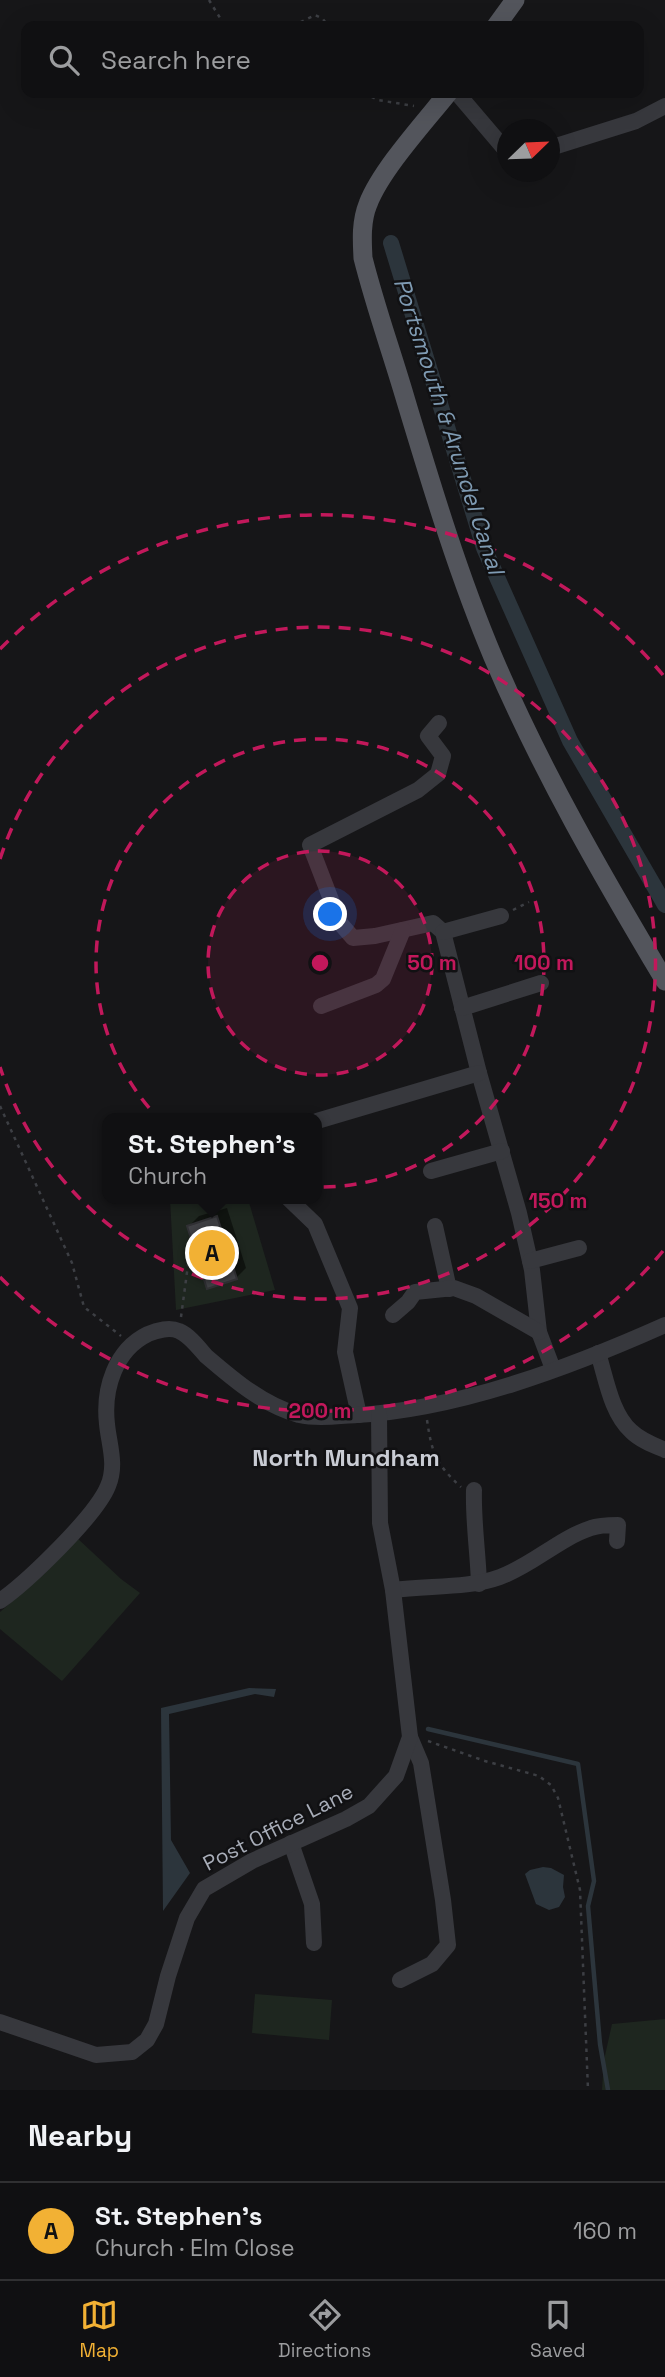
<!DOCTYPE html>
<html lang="en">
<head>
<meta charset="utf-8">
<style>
	:root { --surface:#101012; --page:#19191b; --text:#f1f3f6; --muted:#9c9d9f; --line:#303032; --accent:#f2b134 }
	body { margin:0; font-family:"Space Grotesk",sans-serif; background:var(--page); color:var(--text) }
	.compass { position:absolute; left:497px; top:119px; width:63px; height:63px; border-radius:50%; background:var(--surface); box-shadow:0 7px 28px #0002; rotate:67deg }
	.you { position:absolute; left:331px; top:915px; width:24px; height:24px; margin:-18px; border:5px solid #fff; border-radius:50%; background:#1a73e8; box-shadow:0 0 0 10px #1a73e833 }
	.badge { display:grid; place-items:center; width:46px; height:46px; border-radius:50%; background:var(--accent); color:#111; font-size:23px; font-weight:700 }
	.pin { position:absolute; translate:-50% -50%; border:4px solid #fff; box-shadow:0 2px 7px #0006 }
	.popup { position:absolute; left:102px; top:1113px; width:220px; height:91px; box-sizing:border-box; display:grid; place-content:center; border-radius:14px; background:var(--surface); filter:drop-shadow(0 2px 5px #0005); font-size:23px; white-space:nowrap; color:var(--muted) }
	.popup b { font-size:26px; color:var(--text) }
	.popup::after { content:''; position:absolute; left:50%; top:100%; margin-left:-14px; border:14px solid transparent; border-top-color:var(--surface) }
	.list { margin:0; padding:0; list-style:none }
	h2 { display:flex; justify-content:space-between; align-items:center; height:91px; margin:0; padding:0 28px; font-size:30px }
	h2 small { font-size:23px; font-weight:400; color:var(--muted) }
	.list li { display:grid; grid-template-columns:46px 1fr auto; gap:21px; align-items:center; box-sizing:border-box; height:98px; padding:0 28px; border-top:2px solid var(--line) }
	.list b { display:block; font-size:26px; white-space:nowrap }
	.list p { margin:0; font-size:23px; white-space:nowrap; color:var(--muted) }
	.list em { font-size:23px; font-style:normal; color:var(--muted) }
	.icon { flex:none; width:38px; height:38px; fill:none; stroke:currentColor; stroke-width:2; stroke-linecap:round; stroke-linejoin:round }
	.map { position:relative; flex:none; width:665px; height:2090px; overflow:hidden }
	.search { position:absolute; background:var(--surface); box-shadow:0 7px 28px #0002; left:21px; right:21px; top:21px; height:77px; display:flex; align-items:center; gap:18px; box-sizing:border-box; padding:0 24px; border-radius:14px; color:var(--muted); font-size:26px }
	.sheet { height:189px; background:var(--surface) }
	nav { display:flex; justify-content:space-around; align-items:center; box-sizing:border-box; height:98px; border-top:2px solid var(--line); background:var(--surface); font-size:19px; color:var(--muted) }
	nav a { display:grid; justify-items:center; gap:4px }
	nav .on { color:var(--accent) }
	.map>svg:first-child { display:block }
	.green { fill:#1e261f }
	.water { fill:#2c353c }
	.shadow { fill:#0007 }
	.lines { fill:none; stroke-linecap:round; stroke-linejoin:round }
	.stream { stroke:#2c353c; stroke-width:4.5 }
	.canal { stroke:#2c353c; stroke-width:16 }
	.building { fill:#404145; stroke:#303034; stroke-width:2 }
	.path { stroke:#3d3f44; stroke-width:2.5; stroke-dasharray:3.5 5; stroke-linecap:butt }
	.minor { stroke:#37383d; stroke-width:16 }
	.major { stroke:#53555c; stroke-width:19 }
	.ring { fill:none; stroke:#c2185b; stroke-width:3.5; stroke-dasharray:12 9 }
	.labels { text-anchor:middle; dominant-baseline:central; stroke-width:5; stroke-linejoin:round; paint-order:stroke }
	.street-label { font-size:21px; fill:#a8adb8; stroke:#111113 }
	.water-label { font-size:23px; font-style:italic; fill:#7f9bb3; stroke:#111113 }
	.quarter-label { font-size:24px; font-weight:bold; fill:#c9ccd4; stroke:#111113 }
	.centre { fill:#c2185b; stroke:#111113; stroke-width:3.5 }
	.ring-label { font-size:21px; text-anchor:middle; font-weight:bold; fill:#c2185b; stroke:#111113; stroke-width:5; stroke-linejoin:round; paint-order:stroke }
</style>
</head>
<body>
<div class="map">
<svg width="665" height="2090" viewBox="0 0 665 2090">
	<rect width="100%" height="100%" fill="#161618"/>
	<g class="green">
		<polygon points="170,1199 248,1199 275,1290 176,1310"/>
		<polygon points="77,1538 121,1579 140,1593 62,1681 0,1629 0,1612 45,1573"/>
		<polygon points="255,1994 332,2000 329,2040 252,2033"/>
		<polygon points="665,2019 665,2090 602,2090 604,2060 612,2024"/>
	</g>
	<g class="water">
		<polygon points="249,1688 276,1689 274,1697 255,1694 169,1714 171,1840 190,1873 163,1911 161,1708"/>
		<polygon points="543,1867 551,1868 564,1875 563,1887 565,1897 559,1907 549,1910 536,1904 525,1874 530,1870"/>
	</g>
	<polygon class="shadow" points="227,1208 246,1268 236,1278 189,1226 199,1216"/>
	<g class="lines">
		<polyline class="stream" points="428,1729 578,1764 594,1881 588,1906 600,2044 608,2090"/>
		<polyline class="canal" points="391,243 484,548 570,741 665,905"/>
	</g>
	<polygon class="building" points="217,1216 237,1279 207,1289 187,1226"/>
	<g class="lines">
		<g class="path">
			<polyline points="209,0 225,26"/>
			<polyline points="293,26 315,15 323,19 328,26"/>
			<polyline points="364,93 378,100 414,106"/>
			<polyline points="513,910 529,902"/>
			<polyline points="0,1106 72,1263 84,1307 121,1336"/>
			<polyline points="181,1317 190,1250"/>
			<path d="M 427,1420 C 432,1454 436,1464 461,1487"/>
			<polyline points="428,1741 485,1761 539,1776 551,1785 558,1798 580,1890 588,2090"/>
		</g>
		<g class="minor">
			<polyline points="457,93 503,147 508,148"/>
			<polyline points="550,148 636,121 665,106"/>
			<polyline points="439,723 428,736 443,756 438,774 418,790 310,845 340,923 353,938 375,936 433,923 443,932 479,1073 519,1213 532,1270 539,1332 553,1369"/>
			<polyline points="443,932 501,916"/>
			<polyline points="321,1006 376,985 383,979 403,930"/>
			<polyline points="462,1008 541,983"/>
			<polyline points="317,1121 479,1073"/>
			<polyline points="431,1171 502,1151"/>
			<polyline points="289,1199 315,1224 350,1308 345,1352 359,1415"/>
			<polyline points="435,1226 449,1289"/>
			<polyline points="530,1261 579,1248"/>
			<polyline points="393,1315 408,1302 415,1292 454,1288 476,1296 539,1332"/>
			<path d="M 598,1353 C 606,1378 611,1413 631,1431 C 640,1440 653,1445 665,1450"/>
			<path d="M 474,1490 C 473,1521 478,1552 479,1584"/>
			<path d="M 393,1590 C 428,1585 467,1589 500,1577 C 533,1565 558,1539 591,1528 C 599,1525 610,1525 618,1525 L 617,1541"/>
			<path d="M 0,1601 C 27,1582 96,1516 108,1486 C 117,1465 109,1445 107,1424 C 103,1389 115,1350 148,1334 C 157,1330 170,1327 179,1331 C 189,1335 199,1348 206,1356 C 234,1380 263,1405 299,1415 C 318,1419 338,1416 357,1415 C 460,1409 571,1367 665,1325"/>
			<polyline points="291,1843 312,1904 314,1943"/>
			<polyline points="400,1980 432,1964 448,1945 443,1900 421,1763 410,1737"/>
			<polyline points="0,2022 96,2055 132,2052 147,2040 156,2024 168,1976 187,1918 204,1889 252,1861 346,1819 369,1806 396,1776 410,1737 393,1590 380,1523 379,1414"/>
		</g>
		<g class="major">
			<polyline points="496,26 515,0"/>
			<path d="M 448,93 C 424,123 381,170 368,204 C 361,221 362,240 363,258 C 375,306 392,353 406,401 C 432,487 458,574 493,657 C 541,770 603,877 665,981"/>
		</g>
	</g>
	<circle cx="320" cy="963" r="112" fill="#c2185b" fill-opacity=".12"/>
	<g class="ring">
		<circle cx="320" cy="963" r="112"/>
		<circle cx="320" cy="963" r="224"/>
		<path d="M0 859A336 336 0 1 1 0 1067"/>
		<path d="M663 1251A448 448 0 0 1 0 1277M0 649A448 448 0 0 1 663 675"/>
	</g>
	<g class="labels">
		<g class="street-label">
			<text transform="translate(278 1827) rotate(-27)">Post Office Lane</text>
		</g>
		<g class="water-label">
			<text transform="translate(449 426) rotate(72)">Portsmouth &amp; Arundel Canal</text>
		</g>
		<g class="quarter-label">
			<text x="346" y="1457">North Mundham</text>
		</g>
	</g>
	<circle cx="320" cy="963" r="10" class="centre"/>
	<g class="ring-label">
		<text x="432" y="970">50 m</text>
		<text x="544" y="970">100 m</text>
		<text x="558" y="1208">150 m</text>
		<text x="320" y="1418">200 m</text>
	</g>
</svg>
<svg class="compass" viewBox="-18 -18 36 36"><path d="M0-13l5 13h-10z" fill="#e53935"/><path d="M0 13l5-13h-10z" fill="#9c9d9f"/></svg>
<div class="you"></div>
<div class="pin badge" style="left:212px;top:1253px">A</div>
<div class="popup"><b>St. Stephen's</b>Church</div>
<div class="search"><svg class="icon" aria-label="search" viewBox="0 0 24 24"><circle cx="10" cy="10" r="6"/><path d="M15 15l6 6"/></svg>Search here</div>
</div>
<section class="sheet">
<h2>Nearby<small></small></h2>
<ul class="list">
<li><span class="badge">A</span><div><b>St. Stephen's</b><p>Church · Elm Close</p></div><em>160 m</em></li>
</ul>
</section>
<nav>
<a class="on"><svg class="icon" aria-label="map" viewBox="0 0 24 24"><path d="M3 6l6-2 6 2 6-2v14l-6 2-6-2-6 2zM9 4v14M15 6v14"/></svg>Map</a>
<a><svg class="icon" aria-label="directions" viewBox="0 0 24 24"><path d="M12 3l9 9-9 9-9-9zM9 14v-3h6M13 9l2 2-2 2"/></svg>Directions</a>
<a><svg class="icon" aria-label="saved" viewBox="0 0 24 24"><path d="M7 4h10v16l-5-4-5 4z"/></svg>Saved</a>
</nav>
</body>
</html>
